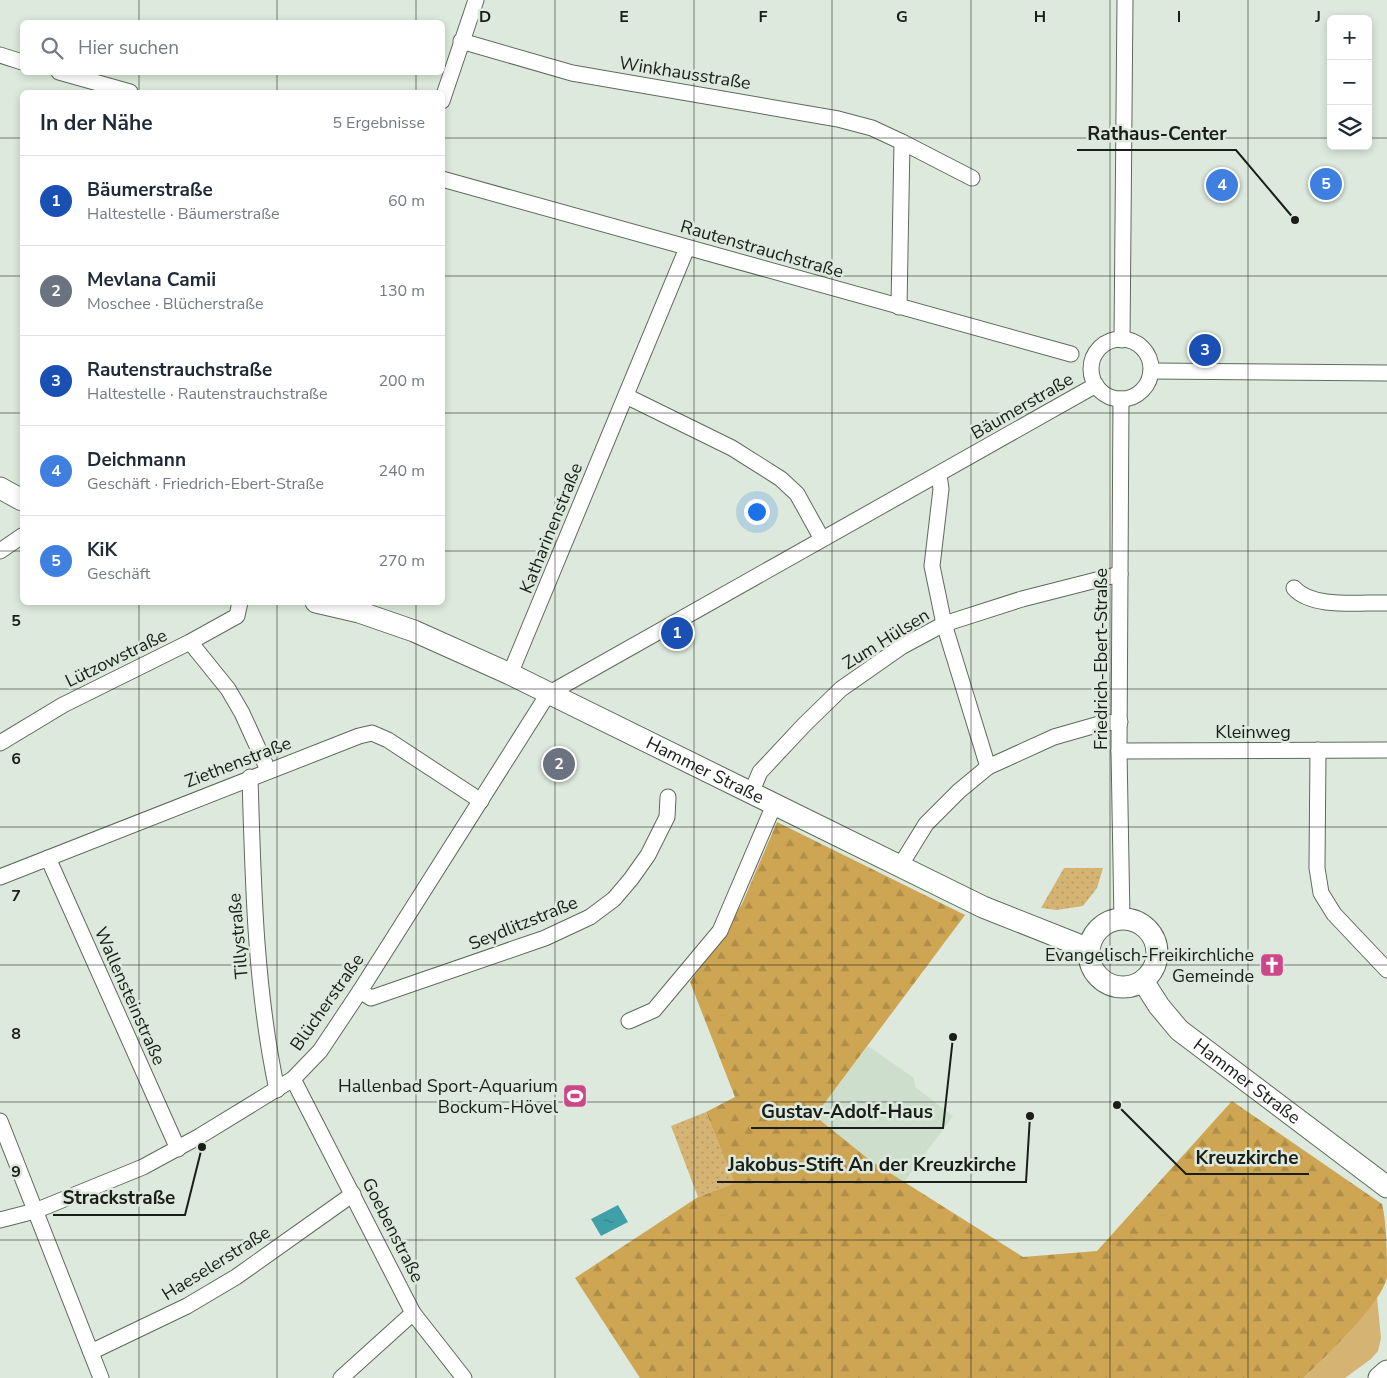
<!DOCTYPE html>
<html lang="de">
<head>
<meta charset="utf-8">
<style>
	:root { --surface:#fff; --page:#f6f6f7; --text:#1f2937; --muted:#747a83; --line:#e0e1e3; --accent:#db2777 }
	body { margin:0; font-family:"Nunito Sans",sans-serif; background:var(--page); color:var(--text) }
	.controls { position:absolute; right:15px; top:15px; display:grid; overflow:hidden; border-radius:8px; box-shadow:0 2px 8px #0003 }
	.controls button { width:45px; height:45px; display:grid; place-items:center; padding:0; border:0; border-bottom:1px solid var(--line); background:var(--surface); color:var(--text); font:25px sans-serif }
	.you { position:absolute; left:756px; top:511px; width:18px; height:18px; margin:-12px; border:4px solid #fff; border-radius:50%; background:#1a73e8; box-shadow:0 0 0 8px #1a73e833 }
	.badge { display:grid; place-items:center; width:32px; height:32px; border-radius:50%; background:var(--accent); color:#fff; font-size:16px; font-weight:700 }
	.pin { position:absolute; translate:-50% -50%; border:2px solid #fff; box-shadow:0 1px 5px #0006 }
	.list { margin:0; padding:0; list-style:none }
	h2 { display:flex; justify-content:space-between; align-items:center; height:65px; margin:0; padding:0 20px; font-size:21px }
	h2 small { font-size:16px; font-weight:400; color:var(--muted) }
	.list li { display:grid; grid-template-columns:32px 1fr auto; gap:15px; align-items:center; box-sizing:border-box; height:90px; padding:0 20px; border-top:1px solid var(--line) }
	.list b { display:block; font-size:19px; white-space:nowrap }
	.list p { margin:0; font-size:16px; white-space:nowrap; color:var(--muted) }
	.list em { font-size:16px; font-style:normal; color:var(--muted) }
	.icon { flex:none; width:28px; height:28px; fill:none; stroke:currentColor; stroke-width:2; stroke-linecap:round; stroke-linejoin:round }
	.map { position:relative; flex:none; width:1387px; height:1378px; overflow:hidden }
	.search { position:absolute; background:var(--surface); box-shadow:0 2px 8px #0003; left:20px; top:20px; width:425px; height:55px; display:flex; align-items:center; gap:12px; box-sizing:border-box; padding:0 18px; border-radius:8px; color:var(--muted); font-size:19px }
	.panel { position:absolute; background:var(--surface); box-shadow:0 2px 8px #0003; left:20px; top:90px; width:425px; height:515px; border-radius:8px }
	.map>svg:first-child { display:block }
	.built { fill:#cddfcc }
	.grass { fill:#d5b473 }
	.forest { fill:url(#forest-firs) }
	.park { fill:url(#park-dots) }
	.water { fill:url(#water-ripples) }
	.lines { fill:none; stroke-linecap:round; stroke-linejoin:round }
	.minor-casing { stroke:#5f6a5e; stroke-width:17 }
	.secondary-casing { stroke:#5f6a5e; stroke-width:23 }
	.minor { stroke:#fff; stroke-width:15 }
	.secondary { stroke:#fff; stroke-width:21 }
	.grid { fill:none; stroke:#191e19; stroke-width:1; stroke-opacity:0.55 }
	.labels { text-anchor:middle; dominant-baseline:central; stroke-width:5; stroke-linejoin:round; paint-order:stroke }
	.street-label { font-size:18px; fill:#191e19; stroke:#dde9dc }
	.poi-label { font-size:18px; fill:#191e19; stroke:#dde9dc; text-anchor:end }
	.grid-label { font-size:16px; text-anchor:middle; font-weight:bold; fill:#191e19; stroke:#dde9dc; stroke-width:5; stroke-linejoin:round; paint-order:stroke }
	.leader { fill:none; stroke:#191e19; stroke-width:2 }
	.callout-dot { fill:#191e19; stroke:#dde9dc; stroke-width:2 }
	.callout-label { font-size:19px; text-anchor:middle; font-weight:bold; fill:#191e19; stroke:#dde9dc; stroke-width:5; stroke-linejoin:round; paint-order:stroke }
</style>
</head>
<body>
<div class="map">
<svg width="1387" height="1378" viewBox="0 0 1387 1378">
	<defs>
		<pattern id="forest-firs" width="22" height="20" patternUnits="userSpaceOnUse" patternTransform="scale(1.25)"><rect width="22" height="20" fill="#cea653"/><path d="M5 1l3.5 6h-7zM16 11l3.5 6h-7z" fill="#b08e48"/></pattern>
		<pattern id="park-dots" width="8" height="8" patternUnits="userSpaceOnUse" patternTransform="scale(1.25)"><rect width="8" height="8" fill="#d5b473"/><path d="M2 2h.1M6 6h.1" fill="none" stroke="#b69a63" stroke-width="1.8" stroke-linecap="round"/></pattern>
		<pattern id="water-ripples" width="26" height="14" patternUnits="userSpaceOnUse" patternTransform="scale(1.25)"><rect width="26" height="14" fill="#40a0a8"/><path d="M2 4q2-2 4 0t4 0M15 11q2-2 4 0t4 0" fill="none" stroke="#358288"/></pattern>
	</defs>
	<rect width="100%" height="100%" fill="#dde9dc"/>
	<polygon class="built" points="868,1046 914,1078 915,1087 953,1116 904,1182 871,1161 815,1116"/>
	<polygon class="grass" points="1377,1297 1381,1338 1378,1351 1371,1359 1345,1378 1304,1378 1353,1327"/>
	<path class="forest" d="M 777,822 L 965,915 L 815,1116 L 871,1161 L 1023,1257 L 1097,1251 L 1232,1101 L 1382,1204 C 1387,1224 1387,1256 1387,1277 C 1382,1304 1324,1357 1304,1378 L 640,1378 L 575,1278 L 698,1197 L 734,1183 L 706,1112 L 735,1097 L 690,982 L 742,904 Z"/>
	<g class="park">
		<polygon points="1064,868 1103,868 1097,888 1083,906 1057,910 1041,908"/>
		<polygon points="706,1112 735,1183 698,1197 671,1126"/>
	</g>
	<polygon class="water" points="618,1205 628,1222 601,1236 591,1219"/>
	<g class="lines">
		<defs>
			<g id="minor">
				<polyline points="461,41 572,73 838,119 872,128 902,142 899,307"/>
				<polyline points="0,55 22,62"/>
				<polyline points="59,72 130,92"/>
				<polyline points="442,101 476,0"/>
				<polyline points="902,142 972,178"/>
				<polyline points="442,179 1071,354"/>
				<circle cx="1121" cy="369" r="30"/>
				<polyline points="1122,340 1125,0"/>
				<polyline points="1151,371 1387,373"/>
				<polyline points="626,396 732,448 781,479 797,494 822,539"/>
				<polyline points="1121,399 1119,751 1122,919"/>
				<polyline points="939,475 941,489 932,566 944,624 988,767"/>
				<polyline points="0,551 22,536"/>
				<path d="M 1294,588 C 1312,609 1361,602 1387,603"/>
				<polyline points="190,642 228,689 242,713 268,770"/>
				<polyline points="510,674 687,248"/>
				<polyline points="0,743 63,705 190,642 237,616 240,602"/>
				<polyline points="1318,750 1317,868 1321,893 1334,914 1387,970"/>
				<polyline points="1119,751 1387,750"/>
				<path d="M 250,777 C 253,882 255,987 277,1090"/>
				<polyline points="751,793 760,772 804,725 841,689 901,647 944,624 1022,599 1120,574"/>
				<polyline points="48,858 178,1149"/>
				<polyline points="900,866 926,824 959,791 988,767 1054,737 1103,723 1120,722"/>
				<polyline points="0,877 359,736 372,733 388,740 481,801"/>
				<polyline points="360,991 371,998 545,938 590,917 614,899 631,879 648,855 667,817 668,797"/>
				<polyline points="629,1021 654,1010 720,931 774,805"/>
				<polyline points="293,1079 413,1313 341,1378"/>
				<polyline points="0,1121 101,1378"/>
				<polyline points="0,1220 35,1211 143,1167 200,1136 293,1079 320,1051 360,991 548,694 1096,385"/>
				<polyline points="413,1313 464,1378"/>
				<polyline points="91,1352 187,1306 236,1277 353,1194"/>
			</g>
			<g id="secondary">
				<polyline points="0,488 22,500"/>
				<path id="s1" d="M 316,602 L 359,612 L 414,631 L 510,674 L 983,907 L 1089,949"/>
				<circle cx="1123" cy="953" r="34"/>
				<path id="s2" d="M 1143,981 L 1159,1006 L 1179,1030 L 1387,1187"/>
				<polyline points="1379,1378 1387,1371"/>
			</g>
		</defs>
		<use href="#minor" class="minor-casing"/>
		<use href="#secondary" class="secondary-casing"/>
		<use href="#minor" class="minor"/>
		<use href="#secondary" class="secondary"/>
	</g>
	<path class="grid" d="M 139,0 L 139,22M 277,0 L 277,22M 416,0 L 416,22M 555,0 L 555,1378M 694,0 L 694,1378M 832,0 L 832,1378M 971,0 L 971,1378M 1110,0 L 1110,1378M 1248,0 L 1248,1378M 139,72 L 139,92M 277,72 L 277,92M 416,72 L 416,92M 0,138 L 22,138M 442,138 L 1331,138M 1368,138 L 1387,138M 0,276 L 22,276M 442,276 L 1387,276M 0,413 L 22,413M 442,413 L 1387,413M 0,551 L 22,551M 442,551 L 1387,551M 139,602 L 139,1378M 277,602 L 277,1378M 416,602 L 416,1378M 0,689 L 1387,689M 0,827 L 1387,827M 0,965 L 1387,965M 0,1102 L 1387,1102M 0,1240 L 1387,1240"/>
	<defs>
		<symbol id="church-square" viewBox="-11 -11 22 22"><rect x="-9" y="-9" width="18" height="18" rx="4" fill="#cc4688" stroke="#dde9dc"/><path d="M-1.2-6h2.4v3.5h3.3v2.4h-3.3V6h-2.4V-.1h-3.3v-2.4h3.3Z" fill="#fff"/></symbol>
		<symbol id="stadium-square" viewBox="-11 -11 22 22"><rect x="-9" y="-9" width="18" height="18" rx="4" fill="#cc4688" stroke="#dde9dc"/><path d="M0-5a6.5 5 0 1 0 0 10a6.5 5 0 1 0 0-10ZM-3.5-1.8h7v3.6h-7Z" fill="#fff"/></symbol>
	</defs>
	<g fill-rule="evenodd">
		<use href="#church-square" x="1258" y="951" width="28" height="28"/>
		<use href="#stadium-square" x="561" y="1082" width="28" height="28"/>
	</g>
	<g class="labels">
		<g class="street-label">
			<text transform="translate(685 73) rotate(9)">Winkhausstraße</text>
			<text transform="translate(762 249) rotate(16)">Rautenstrauchstraße</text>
			<text transform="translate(1022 406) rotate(-30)">Bäumerstraße</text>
			<text transform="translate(551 528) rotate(-68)">Katharinenstraße</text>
			<text transform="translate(886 639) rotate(-32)">Zum Hülsen</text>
			<text transform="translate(116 658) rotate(-26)">Lützowstraße</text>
			<text transform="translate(1101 659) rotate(-90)">Friedrich-Ebert-Straße</text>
			<text x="1253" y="732">Kleinweg</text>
			<text transform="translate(238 762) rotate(-21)">Ziethenstraße</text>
			<text stroke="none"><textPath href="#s1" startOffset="425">Hammer Straße</textPath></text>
			<text transform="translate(523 923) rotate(-22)">Seydlitzstraße</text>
			<text transform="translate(238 936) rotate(-95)">Tillystraße</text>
			<text transform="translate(130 996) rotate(66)">Wallensteinstraße</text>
			<text transform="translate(327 1002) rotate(-55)">Blücherstraße</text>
			<text stroke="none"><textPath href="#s2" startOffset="146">Hammer Straße</textPath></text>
			<text transform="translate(393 1230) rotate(63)">Goebenstraße</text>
			<text transform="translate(216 1263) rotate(-32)">Haeselerstraße</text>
		</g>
		<g class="poi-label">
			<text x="1254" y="955">Evangelisch-Freikirchliche<tspan x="1254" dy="21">Gemeinde</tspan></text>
			<text x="558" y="1086">Hallenbad Sport-Aquarium<tspan x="558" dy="21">Bockum-Hövel</tspan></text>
		</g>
	</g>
	<g class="grid-label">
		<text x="485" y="22">D</text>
		<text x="624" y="22">E</text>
		<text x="763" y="22">F</text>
		<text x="902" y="22">G</text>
		<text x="1040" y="22">H</text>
		<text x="1179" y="22">I</text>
		<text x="1318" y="22">J</text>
		<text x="16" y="626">5</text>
		<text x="16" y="764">6</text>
		<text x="16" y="901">7</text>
		<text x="16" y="1039">8</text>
		<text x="16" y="1177">9</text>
	</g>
	<path class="leader" d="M1295 220L1236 150H1077M953 1037L943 1128H751M1117 1105L1186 1174H1309M1030 1116L1026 1182H717M202 1147L185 1215H53"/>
	<g class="callout-dot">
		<circle cx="1295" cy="220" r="5"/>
		<circle cx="953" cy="1037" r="5"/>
		<circle cx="1117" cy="1105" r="5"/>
		<circle cx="1030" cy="1116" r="5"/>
		<circle cx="202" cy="1147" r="5"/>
	</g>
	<g class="callout-label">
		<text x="1157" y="140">Rathaus-Center</text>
		<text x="847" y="1118">Gustav-Adolf-Haus</text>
		<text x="1247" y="1164">Kreuzkirche</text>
		<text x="872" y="1171">Jakobus-Stift An der Kreuzkirche</text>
		<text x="119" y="1204">Strackstraße</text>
	</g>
</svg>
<div class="controls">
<button>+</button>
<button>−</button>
<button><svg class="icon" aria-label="layers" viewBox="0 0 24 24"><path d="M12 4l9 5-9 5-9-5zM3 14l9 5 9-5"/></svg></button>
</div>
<div class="you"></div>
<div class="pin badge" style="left:677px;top:633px;background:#1a4fb4">1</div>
<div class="pin badge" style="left:559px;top:764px;background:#6b7280">2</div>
<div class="pin badge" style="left:1205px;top:350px;background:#1a4fb4">3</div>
<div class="pin badge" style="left:1222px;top:185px;background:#3f7fe0">4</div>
<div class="pin badge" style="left:1326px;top:184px;background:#3f7fe0">5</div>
<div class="search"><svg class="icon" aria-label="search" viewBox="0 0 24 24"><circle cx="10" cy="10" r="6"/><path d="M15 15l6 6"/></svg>Hier suchen</div>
<section class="panel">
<h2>In der Nähe<small>5 Ergebnisse</small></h2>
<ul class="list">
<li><span class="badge" style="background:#1a4fb4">1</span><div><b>Bäumerstraße</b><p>Haltestelle · Bäumerstraße</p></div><em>60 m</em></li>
<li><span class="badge" style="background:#6b7280">2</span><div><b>Mevlana Camii</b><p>Moschee · Blücherstraße</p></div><em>130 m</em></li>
<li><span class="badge" style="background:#1a4fb4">3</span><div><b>Rautenstrauchstraße</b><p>Haltestelle · Rautenstrauchstraße</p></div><em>200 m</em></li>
<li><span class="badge" style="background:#3f7fe0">4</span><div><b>Deichmann</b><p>Geschäft · Friedrich-Ebert-Straße</p></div><em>240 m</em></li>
<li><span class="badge" style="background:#3f7fe0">5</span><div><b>KiK</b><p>Geschäft</p></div><em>270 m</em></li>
</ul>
</section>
</div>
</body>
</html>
